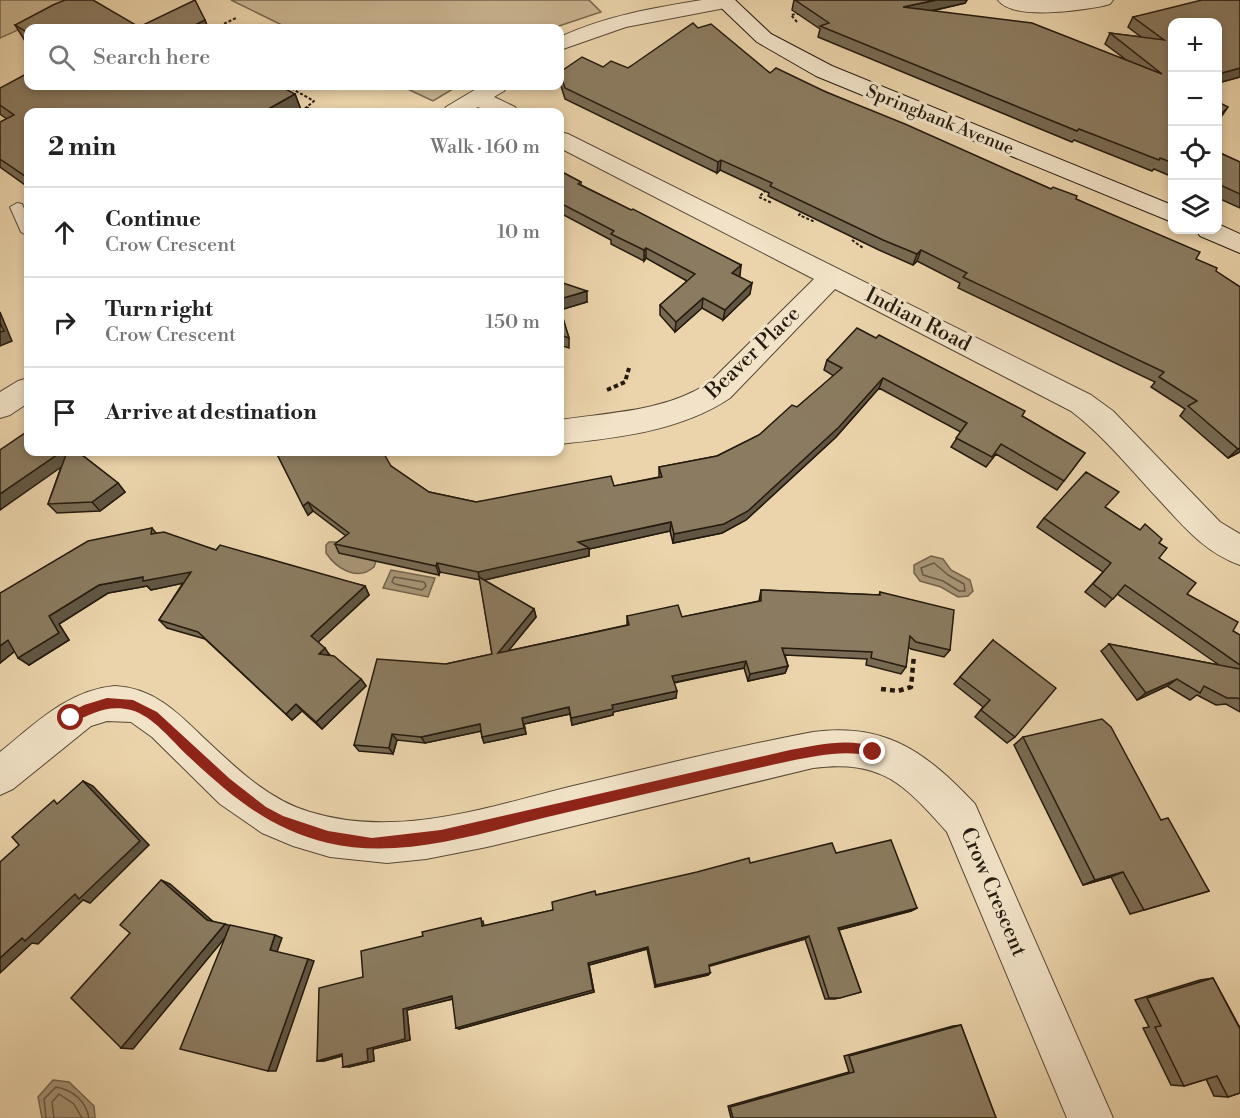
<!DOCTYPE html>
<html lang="en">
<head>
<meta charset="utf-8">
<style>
	:root { --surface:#fff; --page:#f2f2f2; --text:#222; --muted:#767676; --line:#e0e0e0 }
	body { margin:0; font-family:"Libre Bodoni",serif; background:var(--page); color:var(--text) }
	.controls { position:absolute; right:18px; top:18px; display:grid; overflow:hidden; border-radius:12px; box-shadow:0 3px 9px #0003 }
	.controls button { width:54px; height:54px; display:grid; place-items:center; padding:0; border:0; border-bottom:2px solid var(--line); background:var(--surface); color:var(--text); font:30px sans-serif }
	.stop { position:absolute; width:18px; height:18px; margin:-14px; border:4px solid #8f2418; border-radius:50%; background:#fff }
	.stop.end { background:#8f2418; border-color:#fff; box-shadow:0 2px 6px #0008 }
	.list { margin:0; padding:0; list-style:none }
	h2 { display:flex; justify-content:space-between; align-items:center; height:78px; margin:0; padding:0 24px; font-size:26px }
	h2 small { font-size:20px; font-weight:400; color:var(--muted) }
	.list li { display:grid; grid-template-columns:39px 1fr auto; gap:18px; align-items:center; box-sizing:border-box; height:90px; padding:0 24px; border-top:2px solid var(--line) }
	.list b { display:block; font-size:22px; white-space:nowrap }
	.list p { margin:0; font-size:20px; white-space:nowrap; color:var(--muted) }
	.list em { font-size:20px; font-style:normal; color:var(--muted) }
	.icon { flex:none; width:33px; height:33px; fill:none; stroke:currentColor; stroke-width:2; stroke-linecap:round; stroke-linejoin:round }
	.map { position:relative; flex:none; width:1240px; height:1118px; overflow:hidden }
	.search { position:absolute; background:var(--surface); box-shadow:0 3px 9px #0003; left:24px; top:24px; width:540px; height:66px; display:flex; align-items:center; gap:15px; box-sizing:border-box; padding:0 21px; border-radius:12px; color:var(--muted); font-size:22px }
	.panel { position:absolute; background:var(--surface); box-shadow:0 3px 9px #0003; left:24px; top:108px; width:540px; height:348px; border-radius:12px }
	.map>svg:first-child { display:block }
	.green { fill:#c9b490; stroke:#76674f; stroke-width:1.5 }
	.water { fill:#a79576; stroke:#73644c; stroke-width:1.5 }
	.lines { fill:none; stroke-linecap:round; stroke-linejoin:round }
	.shore { stroke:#665842; stroke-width:1.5 }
	.lane-casing { stroke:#564835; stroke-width:2 }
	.street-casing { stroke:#564835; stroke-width:2 }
	.secondary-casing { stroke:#241a0e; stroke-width:2 }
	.path-far2 { stroke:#241a0e; stroke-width:2; stroke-dasharray:3 2; stroke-linecap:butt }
	.path-far1 { stroke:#241a0e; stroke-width:4; stroke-dasharray:4.5 3; stroke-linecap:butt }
	.path { stroke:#241a0e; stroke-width:4.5; stroke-dasharray:5 4; stroke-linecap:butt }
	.lane { fill:#f2e3c8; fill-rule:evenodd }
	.street { fill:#f2e3c8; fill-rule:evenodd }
	.secondary { fill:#f2e3c8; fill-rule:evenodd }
	.wall { fill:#786a53; stroke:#241a0e; stroke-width:1.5 }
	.shaded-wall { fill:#615643; stroke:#241a0e; stroke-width:1.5 }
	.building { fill:#8b7b60; stroke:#241a0e; stroke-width:1.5 }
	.route { fill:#8f2418 }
	.labels { text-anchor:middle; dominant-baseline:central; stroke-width:6; stroke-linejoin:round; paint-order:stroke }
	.far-street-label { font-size:18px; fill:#241a0e; stroke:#f2e3c8 }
	.street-label { font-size:21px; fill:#241a0e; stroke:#f2e3c8 }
</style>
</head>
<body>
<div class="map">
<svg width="1240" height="1118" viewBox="0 0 1240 1118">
	<rect width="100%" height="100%" fill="#ebd4ab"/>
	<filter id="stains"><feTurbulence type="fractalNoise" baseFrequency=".00333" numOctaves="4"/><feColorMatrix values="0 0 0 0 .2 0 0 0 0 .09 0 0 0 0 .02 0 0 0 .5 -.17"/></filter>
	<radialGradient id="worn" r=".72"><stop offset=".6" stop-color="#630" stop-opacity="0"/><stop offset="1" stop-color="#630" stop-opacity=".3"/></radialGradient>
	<g class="green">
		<polygon points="0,0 85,0 0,38"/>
		<polygon points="231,0 589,0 601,12 553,28 288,28"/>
		<polygon points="401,86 458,86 433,101"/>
	</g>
	<g class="water">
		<path d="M 329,542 L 343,542 L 377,558 L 374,567 C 357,582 336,568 326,553 L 326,545 Z"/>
		<polygon points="931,556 943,559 951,570 970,580 973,591 968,596 958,597 941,587 920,581 914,573 914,565"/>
		<polygon points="391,570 435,578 428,597 383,588"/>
		<polygon points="53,1080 69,1082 94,1106 95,1118 42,1118 38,1097"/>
	</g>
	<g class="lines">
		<g class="shore">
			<polygon points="934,563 948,575 964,584 965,591 959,591 943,581 923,575 921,568"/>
			<polygon points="394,577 424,582 426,586 422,590 395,584 392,582"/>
			<path d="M 46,1118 L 44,1099 L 56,1087 C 73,1090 86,1101 89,1118"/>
			<polyline points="54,1118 52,1102 59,1094 74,1104 82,1118"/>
		</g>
		<defs>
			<polygon id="lane" points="17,203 22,204 28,218 28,236 21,232 10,207"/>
			<g id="street">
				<path d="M 702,0 L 734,0 L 735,2 L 732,6 L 725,8 L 626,27 L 560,50 L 560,37 C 605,16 653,8 702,0 Z"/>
				<path d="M 998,0 L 1113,0 L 1110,4 L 1103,6 C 1081,10 1013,21 998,0 Z"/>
				<polygon points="481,86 507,86 504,91 494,97 515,107 518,112 490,112 478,107 469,112 443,112 446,107"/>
				<path d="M 560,132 L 568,134 L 1091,395 L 1113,411 L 1220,522 L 1240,534 L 1240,565 C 1206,553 1185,528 1162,503 C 1132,471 1105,437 1071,411 L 835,289 L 730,398 C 681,431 617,438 560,444 L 560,420 C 611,412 665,412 710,382 L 814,279 L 560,148 Z"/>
				<polygon points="28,378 28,403 10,415 0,418 0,392 18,381"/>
				<path d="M 115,686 C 155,688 179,714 206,740 C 237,769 269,800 310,812 C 398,839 488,807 573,786 C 653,767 733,747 813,732 C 886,722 927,753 975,804 L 1113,1118 L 1067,1118 L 947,832 C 904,784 882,759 813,768 L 487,847 L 426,859 L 387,863 L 330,857 L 293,846 L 262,833 L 220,804 L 152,737 L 131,722 L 107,721 L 91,726 L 13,789 L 0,795 L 0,752 C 35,724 68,690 115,686 Z"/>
			</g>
			<g id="secondary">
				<polygon points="713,0 735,0 771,34 832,66 1172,205 1172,222 816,76 757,42"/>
				<polygon points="1218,224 1240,234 1240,253 1200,236 1196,230 1218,230"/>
			</g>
		</defs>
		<use href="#lane" class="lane-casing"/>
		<use href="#street" class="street-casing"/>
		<use href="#secondary" class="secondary-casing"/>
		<g class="path-far2">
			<polyline points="797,22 791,15 802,13"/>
			<polyline points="215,28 236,18"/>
			<polyline points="287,86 314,101 301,112"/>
			<polyline points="306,107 316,112"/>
			<polyline points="766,190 759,197 772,203"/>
			<polyline points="804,210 799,215 815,222"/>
			<polyline points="855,236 852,240 863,248"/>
		</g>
		<polyline class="path-far1" points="607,390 625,382 629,368"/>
		<polyline class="path" points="881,689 898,691 911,687 914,655"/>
		<use href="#lane" class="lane"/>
		<use href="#street" class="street"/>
		<use href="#secondary" class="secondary"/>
	</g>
	<g class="wall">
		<polygon points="794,0 967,0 965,3 932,11 1125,59 1105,44 1110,33 1141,37 1128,27 1133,17 1240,0 1240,77 1218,83 1173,22 1173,177 1154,169 1152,171 1074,140 1072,142 818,37 820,29 792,10"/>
		<polygon points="205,20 208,28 28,28 28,43 25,41 15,25 139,27"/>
		<polygon points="698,28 770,73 826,92 1051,189 1076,199 1196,259 1240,287 1240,452 1228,458 1180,416 1185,409 1151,387 1155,382 958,288 960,283 917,261 913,265 879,250 768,196 769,193 720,170 717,173 565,99 560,83 560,72 603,67 628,68"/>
		<polygon points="0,88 295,94 301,110 28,112 28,187 0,167 0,122 7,119 0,114"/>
		<polygon points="1218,152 1240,162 1240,208 1218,198"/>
		<polygon points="560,171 581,182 581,185 741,265 739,276 750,294 723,320 702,308 675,332 660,315 660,305 687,281 646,258 644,261 611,244 611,240 560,213"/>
		<polygon points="560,282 587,302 560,310 569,338 569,348 560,345"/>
		<polygon points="827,360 1022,416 1085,453 1057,490 996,454 986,467 951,447 961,432 879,388 836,437 746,520 722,533 673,543 670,531 589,549 589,556 484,580 534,609 536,617 508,651 627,625 627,616 682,617 759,601 761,590 879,595 880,592 950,650 944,657 911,649 908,647 906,667 901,674 866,665 867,659 785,655 788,666 785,673 748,681 744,668 674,683 676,698 613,712 613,715 572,725 570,714 524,724 526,734 484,743 482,737 481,731 425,743 397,740 393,754 359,751 354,745 446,664 492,654 480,580 440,572 439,575 339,553 335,544 346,536 313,511 308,515 276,452 391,466 429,492 476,502 614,486 659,477 659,467 717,456 759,435 797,407 834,376 824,370"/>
		<polygon points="28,452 85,452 81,454 118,483 125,492 100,511 57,513 48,504 61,467"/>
		<polygon points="1105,507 1159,543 1159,558 1187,594 1233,631 1240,635 1240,712 1226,704 1216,705 1197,695 1190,700 1167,686 1137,700 1101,651 1109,644 1219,665 1117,594 1105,607 1085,592 1103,572 1037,527 1044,518"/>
		<polygon points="152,528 156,533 216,550 365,586 369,595 318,642 330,655 361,679 366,686 322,729 302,711 292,720 205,639 167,628 159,620 183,583 151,590 147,586 108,593 59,624 69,640 29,665 14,651 0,663 0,593"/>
		<polygon points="993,640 1015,737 1007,743 975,717 983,707 954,684"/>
		<polygon points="1023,737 1161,820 1209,891 1130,914 1111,877 1083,885 1014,745"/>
		<polygon points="836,853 917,908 911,911 839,930 861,992 835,999 825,999 805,939 709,966 710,973 708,975 655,987 647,949 589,965 594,992 459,1029 453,999 407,1010 410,1040 373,1049 374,1061 349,1067 342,1056 324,1061 317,1061 363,977 483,921 484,926 553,910 596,895 750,863"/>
		<polygon points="1213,978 1239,1026 1240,1026 1240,1093 1228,1097 1214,1096 1206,1079 1184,1086 1171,1085 1143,1028 1149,1027 1135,1000 1200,980"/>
		<polygon points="961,1025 996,1118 731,1118 728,1106 849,1072 844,1056 953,1026"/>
	</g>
	<g class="shaded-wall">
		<polygon points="936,0 967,0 965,3 900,18 903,7"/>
		<polygon points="205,20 208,28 189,28"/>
		<polygon points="1240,68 1240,77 1218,83 1218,74"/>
		<polygon points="295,94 301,110 297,112 263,112"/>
		<polygon points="1228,107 1221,117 1218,121 1218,117"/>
		<polygon points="721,160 720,170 717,173 718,162"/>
		<polygon points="646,248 646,258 644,261 644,250"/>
		<polygon points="921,250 917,261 913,265 917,254"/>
		<polygon points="741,265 740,276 731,284 732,273"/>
		<polygon points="752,283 750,294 723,320 725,310"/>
		<polygon points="587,291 587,302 560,310 560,299"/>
		<polygon points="703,298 702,308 675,332 676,322"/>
		<polygon points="0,312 12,341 0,346"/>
		<polygon points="883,378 879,388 836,437 746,520 722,533 673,543 674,534"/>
		<polygon points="1240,448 1240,452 1228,458 1238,449"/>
		<polygon points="61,452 73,452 77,456 0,510 0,494"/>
		<polygon points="118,483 125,492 100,511 92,502"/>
		<polygon points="308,502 313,511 308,515 303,506"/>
		<polygon points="671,522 670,531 589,549 589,556 480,581 478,572 578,542"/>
		<polygon points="437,563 440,572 439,575 436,566"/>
		<polygon points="191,572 198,580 151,590 147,586 108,593 59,624 69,640 29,665 18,658 49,616 99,585 143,577"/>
		<polygon points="365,586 369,595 316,644 311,636"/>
		<polygon points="534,609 536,617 500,661 498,653"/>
		<polygon points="8,640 19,648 0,663 0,646"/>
		<polygon points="325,648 330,656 319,654"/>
		<polygon points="746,661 744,668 671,683 672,676"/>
		<polygon points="788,666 785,673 748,681 750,674"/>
		<polygon points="361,679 366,686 322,729 316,722"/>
		<polygon points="1177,679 1167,686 1137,700 1146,693"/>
		<polygon points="677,691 676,698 613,712 613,715 572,725 571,718 612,705"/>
		<polygon points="296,704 302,711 292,720 286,714"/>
		<polygon points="569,707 570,714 524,724 526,734 484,743 482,737 522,718"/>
		<polygon points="480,724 482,731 425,743 421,737"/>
		<polygon points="392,734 397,740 393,754 389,748"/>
		<polygon points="83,781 93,786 149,845 90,903 83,900 38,944 32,943 0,973 0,958 22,938"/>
		<polygon points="1123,872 1111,877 1083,885 1095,880"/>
		<polygon points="161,880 170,884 216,924 207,920"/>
		<polygon points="917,908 911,911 834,931 838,928"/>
		<polygon points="225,924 234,927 133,1049 121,1048"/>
		<polygon points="275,935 282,938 277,952 270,950"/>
		<polygon points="809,936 805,939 707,967 709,965"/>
		<polygon points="648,947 647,949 589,965 594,992 459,1029 456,1028 588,963"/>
		<polygon points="308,959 314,961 276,1071 268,1071"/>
		<polygon points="710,973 708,975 655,987 656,985"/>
		<polygon points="452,996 456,998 407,1010 410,1040 373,1049 374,1061 349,1067 343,1067 367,1049 403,1009"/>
		<polygon points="342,1054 348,1054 324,1061 317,1061"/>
	</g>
	<g class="building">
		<polygon points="65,0 93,0 139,27 195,0 205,20 189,28 28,28 28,33 15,25 53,5"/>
		<polygon points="795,0 936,0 903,7 1032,23 1162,74 1110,33 1164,40 1133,17 1202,0 1240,0 1240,68 1218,74 1218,22 1173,22 1173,163 1160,158 1159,160 1079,129 1077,131 820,26 829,23"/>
		<polygon points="693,23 698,28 711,24 770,73 776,68 826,92 905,124 1051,189 1053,187 1077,196 1076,199 1200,252 1196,259 1217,268 1216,271 1240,287 1240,448 1238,449 1188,406 1197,401 1159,377 1164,372 963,277 967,273 921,250 917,254 883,240 770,186 772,183 721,160 718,162 565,88 560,72 582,57 603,67 611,61 628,68"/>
		<polygon points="28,73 28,86 280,86 295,94 263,112 28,112 28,178 0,159 0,122 14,115 0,105 0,88"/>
		<polygon points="1218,102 1228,107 1218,117"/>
		<polygon points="1218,152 1240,162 1240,194 1218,184"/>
		<polygon points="560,171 581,182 578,184 631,210 633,209 741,265 732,273 752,283 725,310 703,298 676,322 660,305 695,274 646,248 644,250 611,234 614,231 560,203"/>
		<polygon points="560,282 587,291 560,299"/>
		<polygon points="560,308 569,338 560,335"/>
		<polygon points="0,323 4,331 0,332"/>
		<polygon points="857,328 876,338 879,335 1025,411 1022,416 1085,453 1064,481 1001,444 992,457 956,438 967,423 883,378 839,427 748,511 724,524 674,534 671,522 578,542 589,548 478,572 437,563 436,566 335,544 349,533 308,502 303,506 276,452 383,452 391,466 429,492 476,502 611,476 614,486 662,477 659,467 717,456 759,435 792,405 797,407 842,368 827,360"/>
		<polygon points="28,431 28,452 61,452 0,494 0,450"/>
		<polygon points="67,452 78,452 118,483 92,502 48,504"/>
		<polygon points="1086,472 1119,492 1105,507 1140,530 1145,524 1162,539 1159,543 1167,548 1159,558 1196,583 1187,594 1238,622 1233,631 1240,635 1240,665 1125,585 1113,599 1093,584 1111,563 1044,518"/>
		<polygon points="152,528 151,534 164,532 216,550 220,545 365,586 311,636 325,648 319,654 334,656 361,679 316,722 296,704 286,714 198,632 159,620 191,572 143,581 143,577 99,585 49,616 59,633 18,658 8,640 0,646 0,593 88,541"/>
		<polygon points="479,577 534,609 498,653 629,625 627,616 678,605 682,617 761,601 761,590 880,595 880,592 954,610 950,650 916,642 910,636 906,667 871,658 872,652 782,648 788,666 750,674 746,661 672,676 677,691 612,705 613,709 571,718 569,707 522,718 524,728 482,737 480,724 421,737 392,734 389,748 354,745 377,659 446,664 492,654"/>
		<polygon points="993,640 1056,688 1015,737 981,710 990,700 960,677"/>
		<polygon points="1109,644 1240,669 1240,699 1237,698 1227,698 1204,686 1200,693 1177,679 1146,693"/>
		<polygon points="1102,719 1111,727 1161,820 1168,818 1209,891 1144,910 1123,872 1095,880 1023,737"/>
		<polygon points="83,781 140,841 79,899 75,894 25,941 22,938 0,958 0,862 19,845 12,837 54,800 57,804"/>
		<polygon points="891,840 917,908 838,928 861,992 840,998 829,998 809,936 709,965 710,973 656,985 648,947 588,963 593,990 456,1028 452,996 403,1009 405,1039 367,1049 368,1061 343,1067 342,1054 317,1061 319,988 363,977 361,951 423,936 422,932 481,918 482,926 553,910 552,902 595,891 596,895 697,872 749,858 750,863 832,843 836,853"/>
		<polygon points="161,880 207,920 225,924 121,1048 71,998 130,933 120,925"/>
		<polygon points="230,925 275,935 270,950 308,959 268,1071 180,1049"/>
		<polygon points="1213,978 1240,1029 1240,1093 1228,1097 1217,1076 1184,1086 1155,1027 1161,1026 1147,998"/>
		<polygon points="961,1025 996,1118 733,1118 730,1107 854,1072 849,1056"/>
	</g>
	<path class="route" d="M 107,698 L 133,700 L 157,712 L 230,779 L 266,807 L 283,816 L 328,831 L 372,838 L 441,830 L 790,750 C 819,745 849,737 877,748 L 879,752 L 873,757 C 846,749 818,756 790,761 C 713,778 637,796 560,814 C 486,831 404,861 328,843 C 269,829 231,796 188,756 C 172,741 153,716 131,710 C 107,704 92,714 71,723 L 67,721 L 67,714 L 84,705 Z"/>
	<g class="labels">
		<g class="far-street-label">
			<text transform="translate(940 120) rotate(22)">Springbank Avenue</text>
		</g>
		<g class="street-label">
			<text transform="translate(918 320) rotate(27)">Indian Road</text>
			<text transform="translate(753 353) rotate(-44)">Beaver Place</text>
			<text transform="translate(993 892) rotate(67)">Crow Crescent</text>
		</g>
	</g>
	<rect width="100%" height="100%" filter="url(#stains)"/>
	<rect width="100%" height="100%" fill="url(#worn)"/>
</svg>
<div class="controls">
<button>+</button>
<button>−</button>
<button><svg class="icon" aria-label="locate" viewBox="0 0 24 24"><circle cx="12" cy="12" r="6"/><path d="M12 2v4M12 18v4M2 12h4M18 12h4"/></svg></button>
<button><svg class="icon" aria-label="layers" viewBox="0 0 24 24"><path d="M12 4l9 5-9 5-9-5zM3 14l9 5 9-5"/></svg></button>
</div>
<div class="stop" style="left:71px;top:718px"></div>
<div class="stop end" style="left:873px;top:752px"></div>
<div class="search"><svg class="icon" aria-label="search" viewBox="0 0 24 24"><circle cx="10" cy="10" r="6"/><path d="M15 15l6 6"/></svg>Search here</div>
<section class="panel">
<h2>2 min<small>Walk · 160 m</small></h2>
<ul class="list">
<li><svg class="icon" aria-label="ahead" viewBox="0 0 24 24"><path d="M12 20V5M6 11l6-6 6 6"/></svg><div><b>Continue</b><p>Crow Crescent</p></div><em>10 m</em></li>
<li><svg class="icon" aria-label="right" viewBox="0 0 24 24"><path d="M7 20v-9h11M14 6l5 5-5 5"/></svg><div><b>Turn right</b><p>Crow Crescent</p></div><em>150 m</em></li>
<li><svg class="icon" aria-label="arrive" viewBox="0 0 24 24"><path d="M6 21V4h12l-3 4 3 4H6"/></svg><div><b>Arrive at destination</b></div></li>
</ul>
</section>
</div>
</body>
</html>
